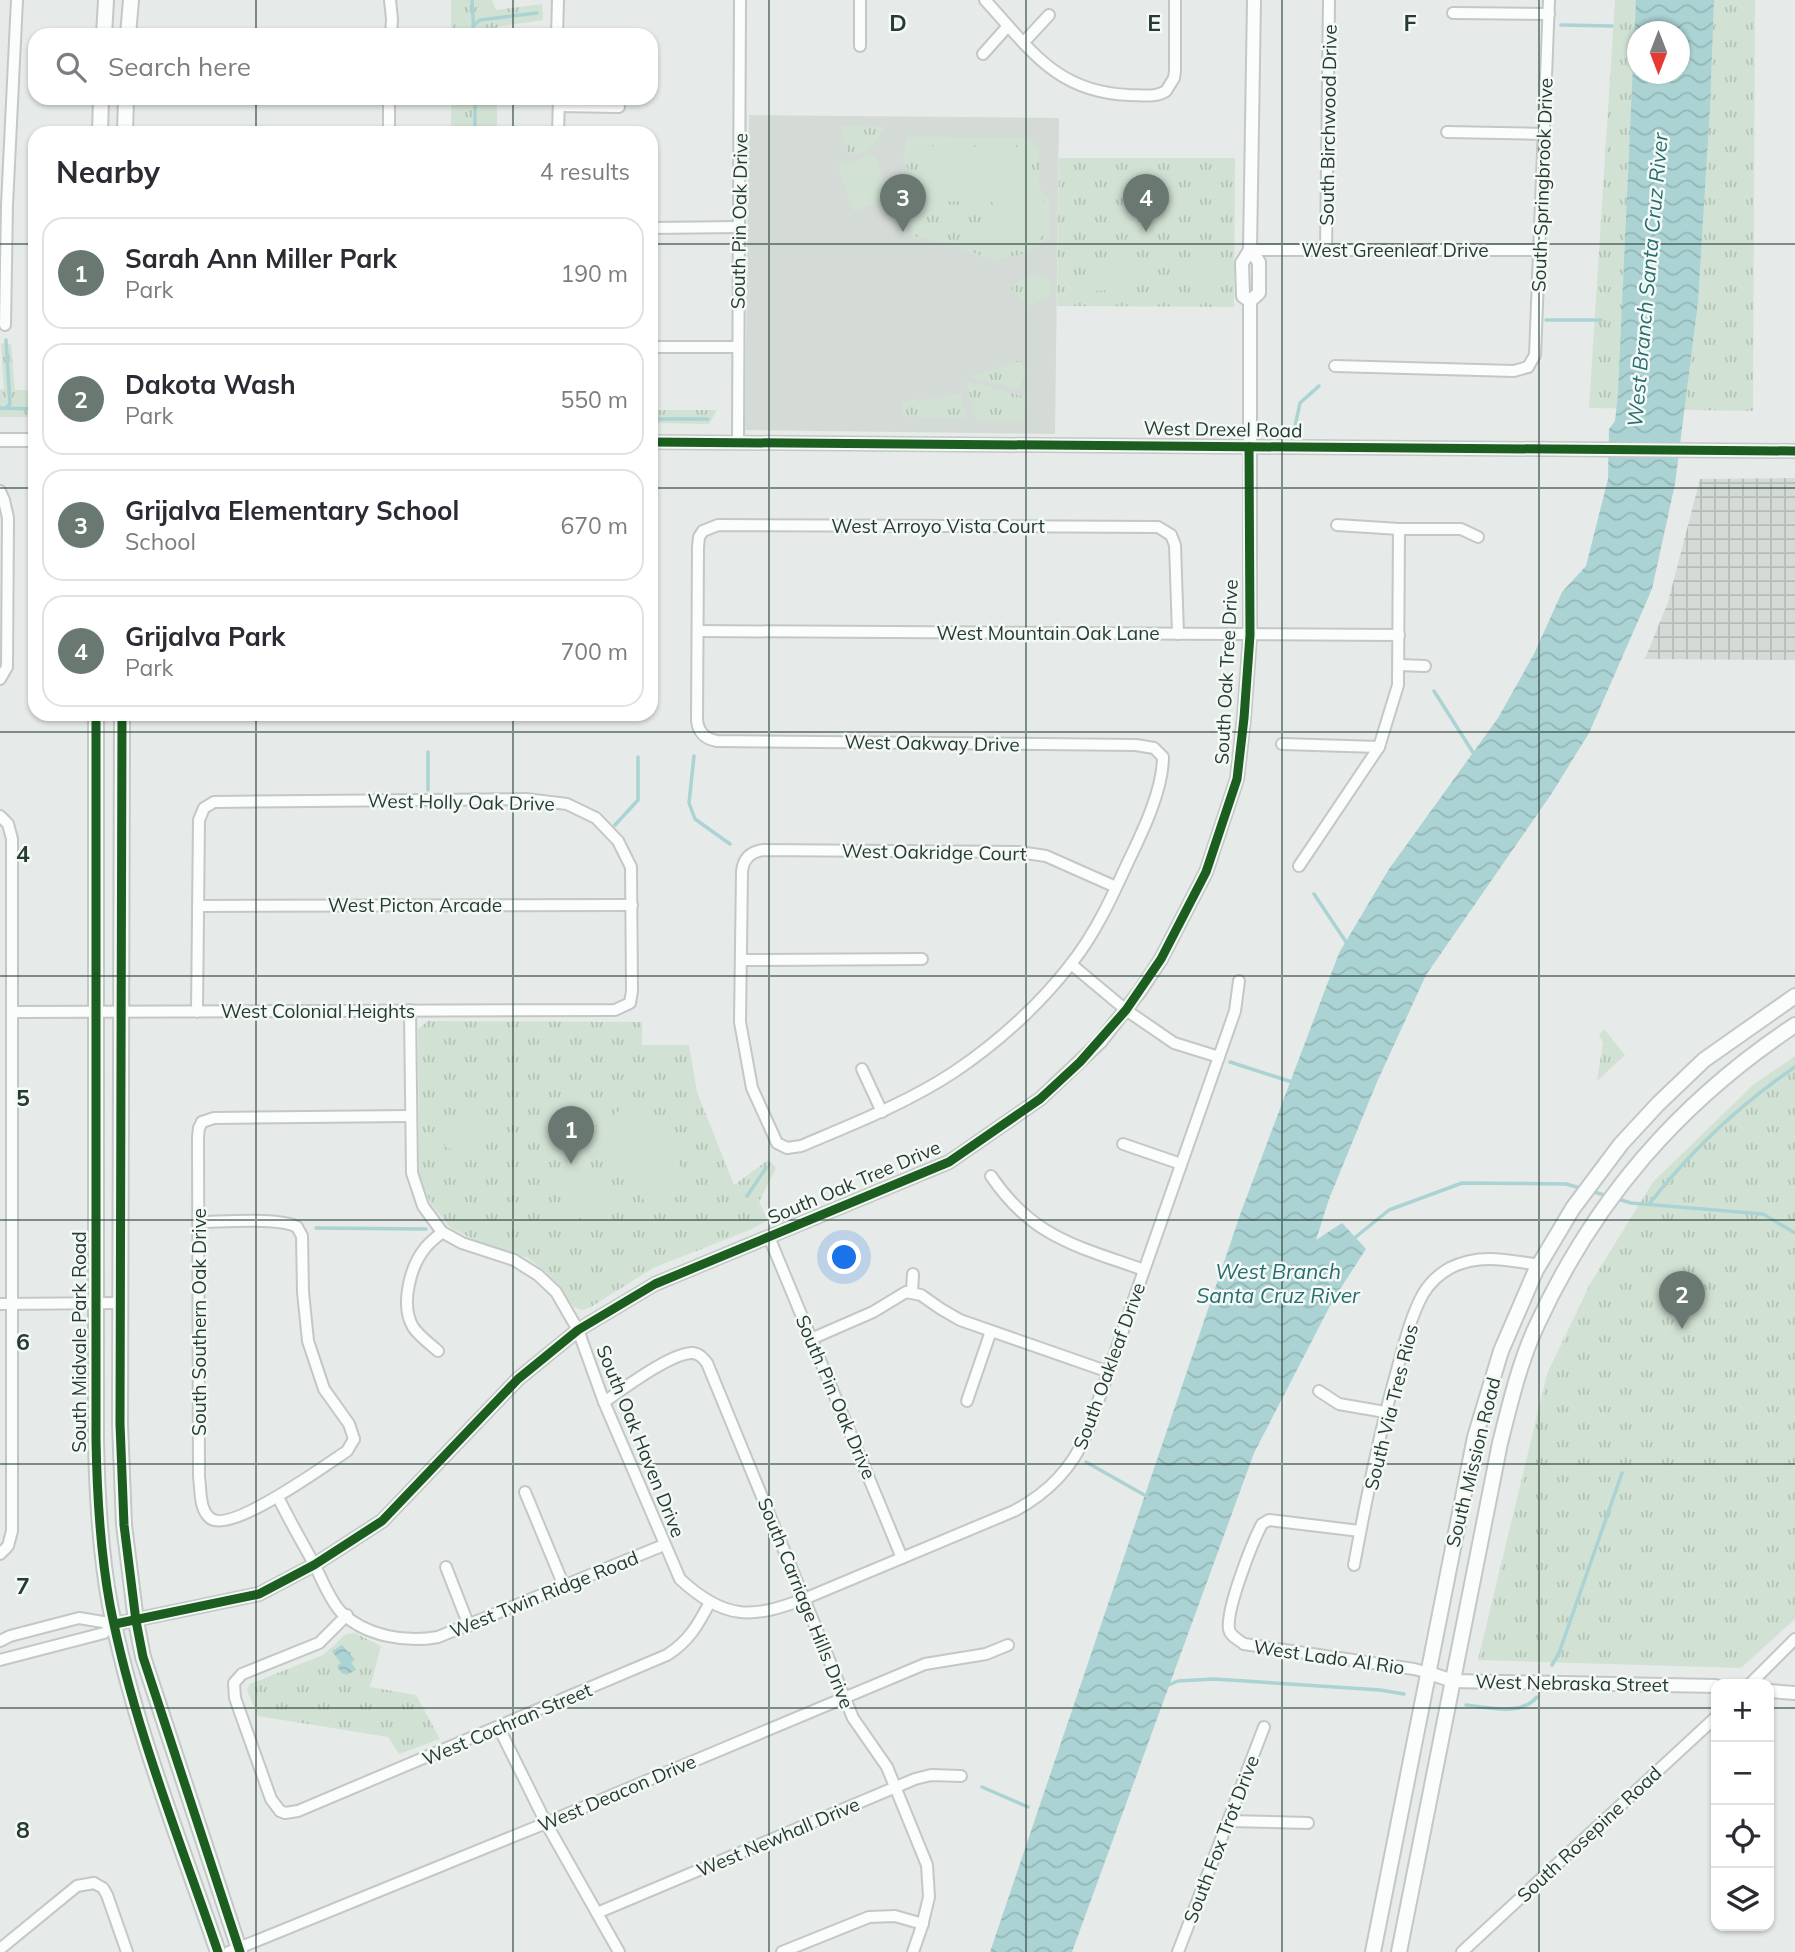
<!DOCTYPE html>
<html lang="en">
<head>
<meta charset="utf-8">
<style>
	:root { --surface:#fff; --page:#f7f7f7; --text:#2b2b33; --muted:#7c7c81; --line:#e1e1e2; --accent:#697972 }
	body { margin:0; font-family:Mulish,sans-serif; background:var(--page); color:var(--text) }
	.controls { position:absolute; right:21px; bottom:21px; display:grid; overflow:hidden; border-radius:14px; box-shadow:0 2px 5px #0004 }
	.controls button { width:63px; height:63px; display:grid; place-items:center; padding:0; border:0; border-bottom:2px solid var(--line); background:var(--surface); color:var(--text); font:35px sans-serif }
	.compass { position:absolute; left:1627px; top:21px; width:63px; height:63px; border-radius:50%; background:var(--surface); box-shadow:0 2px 5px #0004; rotate:180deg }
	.you { position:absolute; left:845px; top:1258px; width:24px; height:24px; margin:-18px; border:5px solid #fff; border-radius:50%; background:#1a73e8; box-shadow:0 0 0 10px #1a73e833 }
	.badge { display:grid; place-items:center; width:46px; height:46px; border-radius:50%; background:var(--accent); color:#fff; font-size:23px; font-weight:700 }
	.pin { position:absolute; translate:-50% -58px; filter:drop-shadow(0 2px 4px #0008) }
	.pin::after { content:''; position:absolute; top:37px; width:24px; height:21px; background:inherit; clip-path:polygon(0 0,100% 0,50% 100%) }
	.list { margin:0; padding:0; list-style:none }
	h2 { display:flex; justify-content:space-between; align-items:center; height:91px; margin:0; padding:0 28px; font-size:30px }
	h2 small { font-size:23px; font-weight:400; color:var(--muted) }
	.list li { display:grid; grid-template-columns:46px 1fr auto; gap:21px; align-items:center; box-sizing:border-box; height:112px; margin:0 14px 14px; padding:0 14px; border:2px solid var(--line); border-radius:21px }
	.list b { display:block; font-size:26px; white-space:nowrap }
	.list p { margin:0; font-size:23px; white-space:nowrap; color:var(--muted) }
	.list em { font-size:23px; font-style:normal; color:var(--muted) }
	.icon { flex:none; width:38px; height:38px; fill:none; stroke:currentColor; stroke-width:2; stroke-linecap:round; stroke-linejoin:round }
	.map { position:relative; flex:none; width:1795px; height:1952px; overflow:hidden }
	.search { position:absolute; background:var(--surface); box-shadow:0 2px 5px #0004; left:28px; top:28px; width:630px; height:77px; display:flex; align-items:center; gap:18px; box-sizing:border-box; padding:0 24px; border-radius:21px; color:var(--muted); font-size:26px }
	.panel { position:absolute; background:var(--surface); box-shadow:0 2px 5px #0004; left:28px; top:126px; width:630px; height:595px; border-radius:21px }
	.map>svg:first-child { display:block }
	.built { fill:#d4dbd7 }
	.industrial { fill:url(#industrial-grid) }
	.grass { fill:url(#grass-tufts); fill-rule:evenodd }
	.garden { fill:#d1e2d4 }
	.water { fill:url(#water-waves); fill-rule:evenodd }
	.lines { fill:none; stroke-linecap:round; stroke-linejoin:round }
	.stream { stroke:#abd3d4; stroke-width:3.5 }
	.minor-casing { stroke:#c3c7c5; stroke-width:14 }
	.tertiary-casing { stroke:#c3c7c5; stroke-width:16 }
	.secondary-casing { stroke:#c2c8c5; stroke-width:18 }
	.minor { stroke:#fbfcfc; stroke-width:10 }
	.tertiary { stroke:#fbfcfc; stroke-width:12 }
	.secondary { stroke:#fbfcfc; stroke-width:14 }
	.cycleway-casing { stroke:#f4f9f6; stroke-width:13 }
	.cycleway { stroke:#1b5e20; stroke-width:9 }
	.grid { fill:none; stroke:#253c33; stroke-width:2; stroke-opacity:0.55 }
	.labels { text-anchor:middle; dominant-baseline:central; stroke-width:5; stroke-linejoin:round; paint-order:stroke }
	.street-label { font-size:19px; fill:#253c33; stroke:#f4f9f6 }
	.water-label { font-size:21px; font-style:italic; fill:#256e72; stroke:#f4f9f6 }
	.grid-label { font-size:23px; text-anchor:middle; font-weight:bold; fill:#253c33; stroke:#f4f9f6; stroke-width:5; stroke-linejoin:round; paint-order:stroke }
</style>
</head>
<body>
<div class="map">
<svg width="1795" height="1952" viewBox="0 0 1795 1952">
	<defs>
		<pattern id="industrial-grid" width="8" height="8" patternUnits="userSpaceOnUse" patternTransform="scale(1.75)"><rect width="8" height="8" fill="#d4dbd7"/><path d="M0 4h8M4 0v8" fill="none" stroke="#b6bdb9"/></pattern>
		<pattern id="grass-tufts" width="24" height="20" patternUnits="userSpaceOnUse" patternTransform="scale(1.75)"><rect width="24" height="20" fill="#d1e2d4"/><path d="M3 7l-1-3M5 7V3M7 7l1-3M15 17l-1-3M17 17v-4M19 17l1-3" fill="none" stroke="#b3c3b6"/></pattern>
		<pattern id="water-waves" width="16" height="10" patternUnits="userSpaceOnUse" patternTransform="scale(1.75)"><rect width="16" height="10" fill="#abd3d4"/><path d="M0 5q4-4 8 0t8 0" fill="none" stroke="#93b6b6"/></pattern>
	</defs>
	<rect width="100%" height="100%" fill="#e6eae8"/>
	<polygon class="built" points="749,115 1059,118 1055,434 745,430"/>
	<polygon class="industrial" points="1795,478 1795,660 1645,659 1668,602 1700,479"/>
	<g class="grass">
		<polygon points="451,0 492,0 496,10 542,4 543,20 497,27 497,35 451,35"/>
		<path d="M 1615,0 L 1755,0 L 1753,411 L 1589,408 ZM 1638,32 L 1680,32 L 1680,74 L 1638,74 Z"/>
		<rect x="451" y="98" width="46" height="35"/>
		<polygon points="840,126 885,127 869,150 849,155"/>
		<polygon points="907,137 1027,138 1039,149 1039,188 1050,200 1050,237 1022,254 994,261 960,247 914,236 908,219 918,203 917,186 903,159"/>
		<polygon points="1059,158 1235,158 1234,307 1057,306"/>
		<polygon points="1039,275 1049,280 1049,296 1029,306 1011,288 1017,282"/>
		<polygon points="1,343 11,344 15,390 35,390 35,417 0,417 0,390 4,389"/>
		<polygon points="1020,360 1025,374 1018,389 975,379 973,376"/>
		<polygon points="966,381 1025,397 1023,421 978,421"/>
		<polygon points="960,393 967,419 904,416 901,403 916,399 918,402 932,398 933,401"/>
		<polygon points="651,410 717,410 709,424 651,423"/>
		<polygon points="428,1021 642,1022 642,1045 689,1045 697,1092 734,1185 768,1160 776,1168 759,1202 768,1220 752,1229 653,1268 591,1307 582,1310 574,1307 547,1273 528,1258 479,1242 451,1228 431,1204 419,1175 418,1029"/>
		<polygon points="1604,1029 1625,1055 1597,1081 1603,1043 1599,1035"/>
		<polygon points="1795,1056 1795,1619 1741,1668 1478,1660 1547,1374 1590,1284 1653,1182 1753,1085"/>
		<polygon points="355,1633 381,1646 370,1687 416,1695 440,1739 399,1754 388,1737 258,1716 247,1690 250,1684 323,1655 346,1634"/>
	</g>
	<g class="garden">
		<polygon points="924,146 1031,147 1031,190 1043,192 1044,234 1037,243 982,240 984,219 995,202 923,201"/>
		<polygon points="874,154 889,199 854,211 838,166"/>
		<rect x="1190" y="248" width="28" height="44"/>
		<polygon points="1088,266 1128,266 1128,290 1088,291"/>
		<polygon points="635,1100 686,1174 645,1202 594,1128"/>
		<polygon points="461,1113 483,1124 466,1157 444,1146"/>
		<path d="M 553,1169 C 582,1167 604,1172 610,1203 L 570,1223 L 567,1221 Z"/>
	</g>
	<g class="water">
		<path d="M 1636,0 L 1714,0 L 1710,106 L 1698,302 L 1675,484 L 1652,589 L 1589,733 L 1552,793 L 1426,975 L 1377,1082 L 1329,1199 L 1316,1240 L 1342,1223 L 1366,1249 L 1333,1300 L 1254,1453 L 1072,1952 L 990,1952 L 1241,1212 L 1339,953 L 1389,869 L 1498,718 L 1534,654 L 1562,592 L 1586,566 L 1608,479 L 1609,429 L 1615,421 L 1618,393 ZM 1638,32 L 1680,32 L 1680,74 L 1638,74 Z"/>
		<polygon points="342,1645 355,1660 351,1662 356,1670 346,1675 344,1673 342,1674 337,1666 341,1663 332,1651"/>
	</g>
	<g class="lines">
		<g class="stream">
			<polyline points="472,0 474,35"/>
			<polyline points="1561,25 1612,26"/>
			<polyline points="473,26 480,20 537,13"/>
			<polyline points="475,98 475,133"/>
			<polyline points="1546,320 1601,320"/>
			<polyline points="6,340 10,404 6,408"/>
			<polyline points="0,408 35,409"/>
			<polyline points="651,419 708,419"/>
			<polyline points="1294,431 1300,403 1319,386"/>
			<polyline points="1434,691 1474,754"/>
			<polyline points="694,756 689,803 695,819 730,844"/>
			<polyline points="428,790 428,752"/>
			<polyline points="615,825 638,800 638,757"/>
			<polyline points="1314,894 1348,945"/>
			<polyline points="1230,1062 1295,1083"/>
			<polyline points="1591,1191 1607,1196"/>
			<polyline points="747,1196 766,1168"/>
			<polyline points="1615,1198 1631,1203 1763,1214 1795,1233"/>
			<path d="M 1649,1204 C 1691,1151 1739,1105 1795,1067"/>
			<polyline points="316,1228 426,1229"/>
			<polyline points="1352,1240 1389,1210 1462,1183 1566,1184 1584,1189"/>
			<polyline points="1086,1462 1148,1497"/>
			<polyline points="1552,1665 1559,1653 1622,1473"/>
			<polyline points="1166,1686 1178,1681 1214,1679 1380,1690 1404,1694"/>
			<path d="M 1466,1705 C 1488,1707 1520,1717 1537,1697"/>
			<polyline points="982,1787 1028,1807"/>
		</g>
		<defs>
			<g id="minor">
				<polyline points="390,0 392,19 391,35"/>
				<path d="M 985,0 C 1031,50 1056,92 1129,95 C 1142,95 1155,98 1166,91 L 1174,78 L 1175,71 L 1175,0"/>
				<polyline points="1453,13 1549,14"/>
				<polyline points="557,35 558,0"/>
				<polyline points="1024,42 1049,15"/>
				<polyline points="860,46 860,0"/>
				<polyline points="983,54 1008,26"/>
				<polyline points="559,106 619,107"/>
				<polyline points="1447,132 1545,134"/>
				<polyline points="389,133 389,98"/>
				<polyline points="558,133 559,98"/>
				<polyline points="651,228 740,227"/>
				<polyline points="1250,250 1540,250"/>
				<polyline points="1326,251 1329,0"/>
				<polyline points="5,325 7,205 17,0"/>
				<polyline points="651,347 738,347"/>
				<polyline points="1335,366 1514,371 1528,367"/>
				<polyline points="1528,367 1535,355 1549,0"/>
				<polyline points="738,441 740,0"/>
				<polyline points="0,491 4,500 8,518 7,667 0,679"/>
				<polyline points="1337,525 1399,529 1461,529 1478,537"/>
				<path d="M 703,531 L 699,537 L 698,547 L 697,720 C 698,732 705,739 717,741 L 1136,745 L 1154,748 L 1163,757 C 1163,790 1142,833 1128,862 C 1112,897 1095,934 1071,964 C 1039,1005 997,1043 954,1072 C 907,1103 853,1124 801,1146 L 787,1148 L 777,1143 L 752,1088 L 740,1022 L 742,872 C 743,859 750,852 763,850 L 1019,852 L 1046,856 L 1116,887"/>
				<polyline points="703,531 718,525 1158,527 1171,535"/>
				<polyline points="1171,535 1175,545 1178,634"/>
				<polyline points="698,631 1399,635"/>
				<polyline points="1399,665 1425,666"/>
				<polyline points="1282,744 1379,747"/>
				<polyline points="0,816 8,824 12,839 12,1531 8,1546 0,1554"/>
				<polyline points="1299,866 1379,747 1398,685 1399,529"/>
				<polyline points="198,906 632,905"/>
				<polyline points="742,960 922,959"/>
				<polyline points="1071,964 1126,1010 1174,1043 1219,1057"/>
				<path d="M 410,1010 L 412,1173 L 423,1206 L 442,1232 L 462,1243 L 514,1260 L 538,1275 L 556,1292 L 578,1330 L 604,1402 L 680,1579 C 724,1620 752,1619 804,1599 L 1014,1511 C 1048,1493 1072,1469 1087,1433 L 1235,1011 L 1239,981"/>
				<polyline points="12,1012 615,1010 630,1003 632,991 631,867 618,841 596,818 567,804 526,799 214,802 204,808 199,820 197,1012"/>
				<polyline points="862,1069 882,1112"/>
				<path d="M 202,1122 L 199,1128 L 198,1137 L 199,1477 C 201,1490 199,1509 210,1518 C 230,1535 327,1464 347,1451 L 354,1439"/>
				<polyline points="202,1122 214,1118 410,1116"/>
				<polyline points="1123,1144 1181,1164"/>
				<path d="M 991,1176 C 1033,1238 1077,1246 1144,1270"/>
				<path d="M 200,1222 C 221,1222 281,1217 297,1227"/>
				<polyline points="297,1227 302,1236 303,1292 308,1341 324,1389 349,1424 354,1439"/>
				<polyline points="769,1237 902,1558"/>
				<polyline points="912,1292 913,1274"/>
				<polyline points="0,1304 121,1303"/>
				<polyline points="811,1339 873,1312 906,1292 921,1295 941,1309 960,1320 1109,1372"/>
				<path d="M 438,1351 C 430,1344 419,1336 413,1327 C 400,1305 410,1266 426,1247 C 430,1242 437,1237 442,1232"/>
				<polyline points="1319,1391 1339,1404 1385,1412"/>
				<polyline points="967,1401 991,1331"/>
				<path d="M 604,1402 C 623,1389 672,1352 693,1353 C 700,1354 703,1358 707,1363 L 853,1718 L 887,1767 L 927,1865 L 929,1897 L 922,1926 L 913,1952"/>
				<polyline points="525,1492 564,1586"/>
				<path d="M 278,1497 C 289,1520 302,1542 314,1564 C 322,1579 329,1599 341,1612 C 365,1636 406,1643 438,1637 L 664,1545"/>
				<path d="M 1360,1531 L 1269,1520 L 1262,1524 C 1252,1543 1226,1609 1229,1629 C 1230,1636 1239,1640 1244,1644 L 1414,1669 L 1429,1673"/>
				<path d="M 1354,1565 C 1366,1500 1379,1434 1397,1370 C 1404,1345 1410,1318 1423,1294 C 1429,1284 1439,1274 1450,1268 C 1479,1253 1508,1260 1539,1265"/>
				<polyline points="446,1567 469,1626"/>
				<polyline points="0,1641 10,1636 79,1618 115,1624"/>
				<polyline points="0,1660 104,1633 115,1624"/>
				<polyline points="1750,1684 1795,1639"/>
				<polyline points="499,1728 546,1823 619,1952"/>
				<path d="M 280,1811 L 285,1813 L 298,1811 L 667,1655 C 689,1641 698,1625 710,1602"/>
				<polyline points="280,1811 271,1799 235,1698 234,1683 242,1674 319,1643 347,1615"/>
				<polyline points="1229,1821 1308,1823"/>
				<polyline points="94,1883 103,1888 107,1895 127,1952"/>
				<polyline points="597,1913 915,1779 931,1775 961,1776"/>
				<polyline points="0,1949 77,1886 94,1883"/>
				<polyline points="229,1952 546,1823 925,1664 986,1654 1008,1645"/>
				<polyline points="782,1952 869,1917 895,1916 923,1924"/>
				<polyline points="1178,1952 1264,1727"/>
				<polyline points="1462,1952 1716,1717"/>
			</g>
			<g id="tertiary">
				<polyline points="1250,250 1254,0"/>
				<polyline points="0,440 35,440"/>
				<polyline points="651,442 1795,451"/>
				<polyline points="115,1624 259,1594 314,1565 382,1521 518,1379 578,1330 655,1284 949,1162 1040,1099 1100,1042 1140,991 1161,959 1206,872 1237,779 1244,718 1250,635 1250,301 1243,296 1242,263 1250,250 1259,262 1259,293 1250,301"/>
				<polyline points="1429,1673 1453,1681 1716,1686"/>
				<polyline points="1769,1691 1795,1693"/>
			</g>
			<g id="secondary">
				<polyline points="104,35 106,0"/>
				<polyline points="128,35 131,0"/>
				<polyline points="100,133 101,98"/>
				<polyline points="125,133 126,98"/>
				<path d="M 96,714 L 96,1440 C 97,1495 100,1551 110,1605 C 133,1724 179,1838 218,1952"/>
				<polyline points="122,714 120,1424 124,1525 136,1621 143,1657 240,1952"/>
				<polyline points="1373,1952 1475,1437 1501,1351 1536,1270 1573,1208 1621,1144 1658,1104 1704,1060 1795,996"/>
				<path d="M 1399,1952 L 1500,1443 C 1510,1404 1519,1364 1536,1327 C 1594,1200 1679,1102 1795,1025"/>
			</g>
		</defs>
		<use href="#minor" class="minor-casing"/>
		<use href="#tertiary" class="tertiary-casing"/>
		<use href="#secondary" class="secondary-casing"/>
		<use href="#minor" class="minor"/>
		<use href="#tertiary" class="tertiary"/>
		<use href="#secondary" class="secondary"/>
		<defs>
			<g id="cycleway">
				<polyline points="651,442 1795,451"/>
				<path d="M 96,714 L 96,1440 C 97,1495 100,1551 110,1605 C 133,1724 179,1838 218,1952"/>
				<polyline points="122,714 120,1424 124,1525 136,1621 143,1657 240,1952"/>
				<polyline points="115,1624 259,1594 314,1565 382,1521 518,1379 578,1330 655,1284 949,1162 1040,1099 1080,1062 1126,1010 1161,959 1206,872 1237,779 1244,718 1250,635 1249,447"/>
			</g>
		</defs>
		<use href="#cycleway" class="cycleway-casing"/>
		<use href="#cycleway" class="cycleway"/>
	</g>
	<path class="grid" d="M 256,0 L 256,35M 513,0 L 513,35M 769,0 L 769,1952M 1026,0 L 1026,1952M 1282,0 L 1282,1952M 1539,0 L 1539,1952M 256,98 L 256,133M 513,98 L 513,133M 0,244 L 35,244M 651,244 L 1795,244M 0,488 L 35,488M 651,488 L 1795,488M 256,714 L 256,1952M 513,714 L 513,1952M 0,732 L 1795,732M 0,976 L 1795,976M 0,1220 L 1795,1220M 0,1464 L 1795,1464M 0,1708 L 1716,1708M 1769,1708 L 1795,1708"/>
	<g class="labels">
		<g class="street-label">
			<text transform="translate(1328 125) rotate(-89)">South Birchwood Drive</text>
			<text transform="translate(1542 185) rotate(-88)">South Springbrook Drive</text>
			<text transform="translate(739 221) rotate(-89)">South Pin Oak Drive</text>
			<text x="1395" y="250">West Greenleaf Drive</text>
			<text transform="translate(1223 429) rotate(1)">West Drexel Road</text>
			<text x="938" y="526">West Arroyo Vista Court</text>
			<text x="1048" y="633">West Mountain Oak Lane</text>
			<text transform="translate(1226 672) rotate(-87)">South Oak Tree Drive</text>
			<text transform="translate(932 743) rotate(1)">West Oakway Drive</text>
			<text transform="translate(461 802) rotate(1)">West Holly Oak Drive</text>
			<text transform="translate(934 852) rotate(1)">West Oakridge Court</text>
			<text x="415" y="905">West Picton Arcade</text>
			<text x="318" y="1011">West Colonial Heights</text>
			<text transform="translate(854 1182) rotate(-23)">South Oak Tree Drive</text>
			<text transform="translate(199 1322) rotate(-90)">South Southern Oak Drive</text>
			<text transform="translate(79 1342) rotate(-90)">South Midvale Park Road</text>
			<text transform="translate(1109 1366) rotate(-70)">South Oakleaf Drive</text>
			<text transform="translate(836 1397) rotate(67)">South Pin Oak Drive</text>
			<text transform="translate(1391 1407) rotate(-76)">South Via Tres Rios</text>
			<text transform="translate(641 1441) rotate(68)">South Oak Haven Drive</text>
			<text transform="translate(1473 1462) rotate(-76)">South Mission Road</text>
			<text transform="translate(544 1594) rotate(-22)">West Twin Ridge Road</text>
			<text transform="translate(806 1603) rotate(68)">South Carriage Hills Drive</text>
			<text transform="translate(1329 1657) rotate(8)">West Lado Al Rio</text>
			<text transform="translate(1572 1683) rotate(1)">West Nebraska Street</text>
			<text transform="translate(507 1724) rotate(-23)">West Cochran Street</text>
			<text transform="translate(617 1793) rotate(-23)">West Deacon Drive</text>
			<text transform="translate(1589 1834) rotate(-43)">South Rosepine Road</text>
			<text transform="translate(778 1837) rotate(-23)">West Newhall Drive</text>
			<text transform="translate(1221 1839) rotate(-69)">South Fox Trot Drive</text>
		</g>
		<g class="water-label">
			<text transform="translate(1647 280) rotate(-85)">West Branch Santa Cruz River</text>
			<text x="1278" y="1271">West Branch<tspan x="1278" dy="24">Santa Cruz River</tspan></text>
		</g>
	</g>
	<g class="grid-label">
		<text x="898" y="31">D</text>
		<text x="1154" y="31">E</text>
		<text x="1410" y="31">F</text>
		<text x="23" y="862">4</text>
		<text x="23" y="1106">5</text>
		<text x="23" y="1350">6</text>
		<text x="23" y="1594">7</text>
		<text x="23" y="1838">8</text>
	</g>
</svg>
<div class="controls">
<button>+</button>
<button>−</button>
<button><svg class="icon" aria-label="locate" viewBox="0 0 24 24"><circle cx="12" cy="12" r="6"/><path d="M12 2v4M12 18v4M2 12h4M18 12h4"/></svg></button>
<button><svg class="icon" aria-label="layers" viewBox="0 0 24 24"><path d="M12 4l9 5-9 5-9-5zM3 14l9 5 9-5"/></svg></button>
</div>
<svg class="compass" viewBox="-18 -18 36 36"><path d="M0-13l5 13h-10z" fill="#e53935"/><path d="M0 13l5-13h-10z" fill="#7c7c81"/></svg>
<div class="you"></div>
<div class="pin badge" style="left:571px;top:1164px">1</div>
<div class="pin badge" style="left:1682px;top:1329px">2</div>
<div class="pin badge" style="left:903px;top:232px">3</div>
<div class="pin badge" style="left:1146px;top:232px">4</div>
<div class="search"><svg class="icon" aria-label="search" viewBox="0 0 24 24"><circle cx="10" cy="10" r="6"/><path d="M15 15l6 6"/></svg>Search here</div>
<section class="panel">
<h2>Nearby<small>4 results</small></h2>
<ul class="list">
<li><span class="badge">1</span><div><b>Sarah Ann Miller Park</b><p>Park</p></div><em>190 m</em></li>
<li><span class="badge">2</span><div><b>Dakota Wash</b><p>Park</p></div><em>550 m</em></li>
<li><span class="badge">3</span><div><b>Grijalva Elementary School</b><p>School</p></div><em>670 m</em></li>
<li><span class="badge">4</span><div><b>Grijalva Park</b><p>Park</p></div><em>700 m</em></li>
</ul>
</section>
</div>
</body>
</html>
